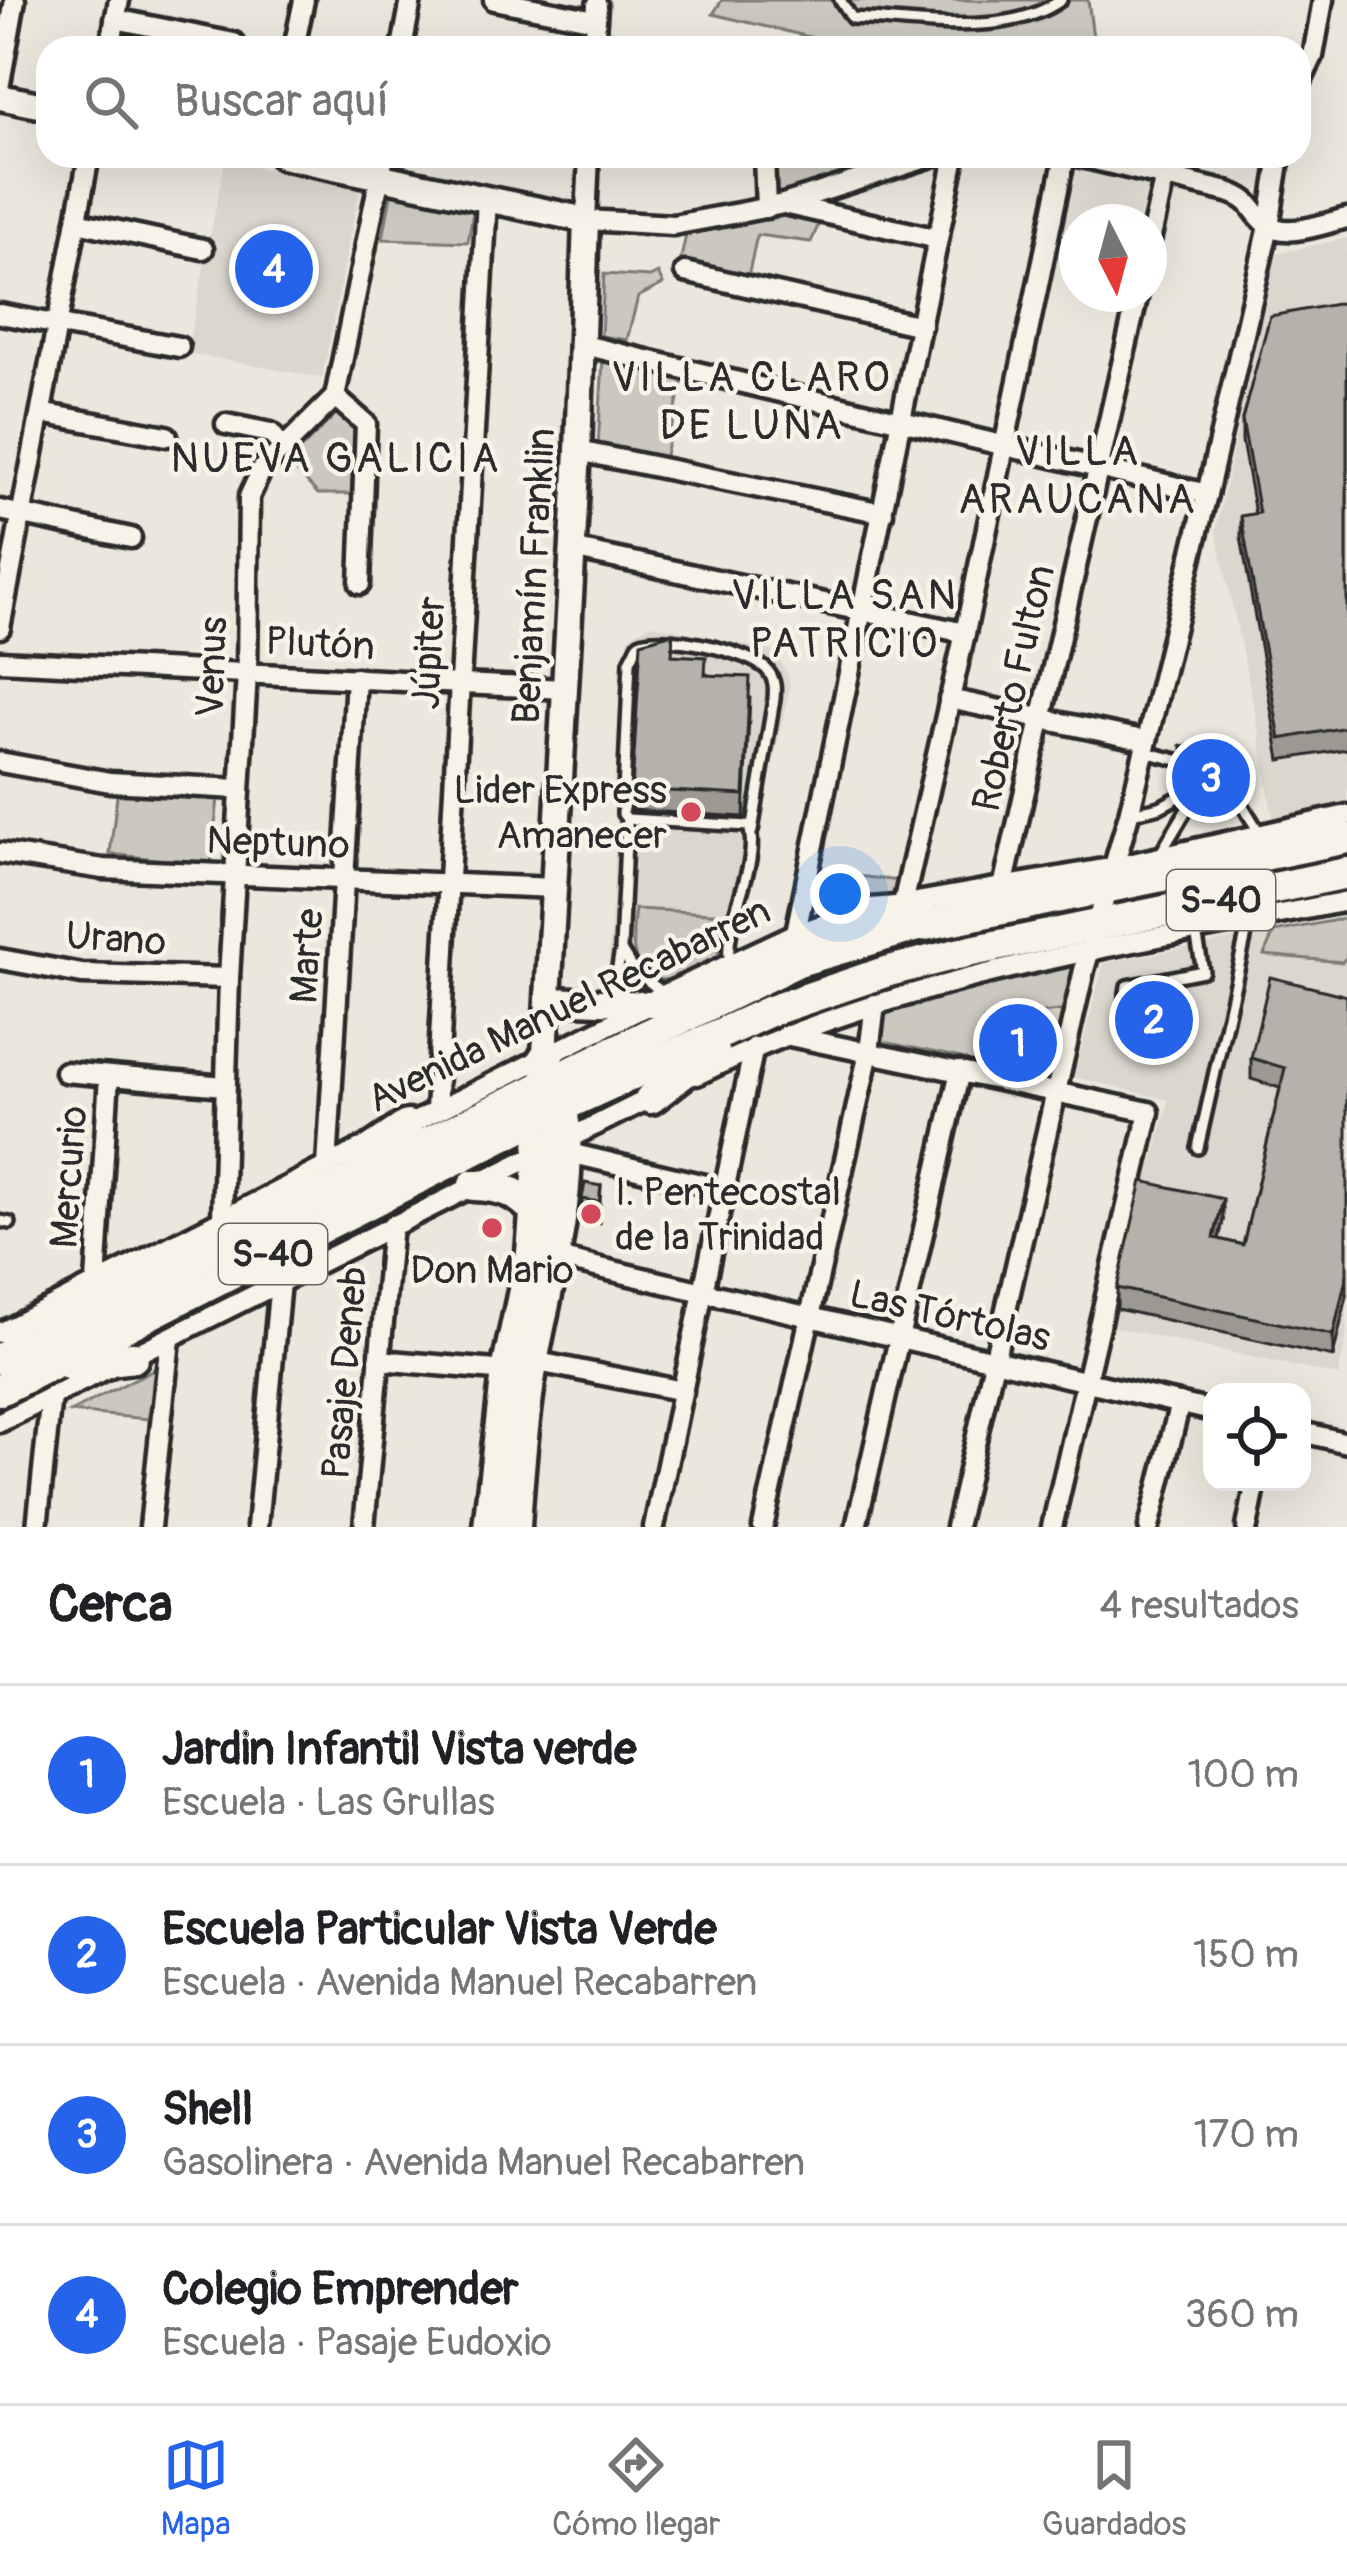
<!DOCTYPE html>
<html lang="es">
<head>
<meta charset="utf-8">
<style>
	:root { --surface:#fff; --page:#f2f2f2; --text:#202124; --muted:#757577; --line:#e0e0e0; --accent:#2563eb }
	body { margin:0; font-family:Pangolin,sans-serif; background:var(--page); color:var(--text) }
	.controls { position:absolute; right:36px; bottom:36px; display:grid; overflow:hidden; border-radius:24px; box-shadow:0 12px 48px #0002 }
	.controls button { width:108px; height:108px; display:grid; place-items:center; padding:0; border:0; border-bottom:3px solid var(--line); background:var(--surface); color:var(--text); font:60px sans-serif }
	.compass { position:absolute; left:1059px; top:204px; width:108px; height:108px; border-radius:50%; background:var(--surface); box-shadow:0 12px 48px #0002; rotate:174deg }
	.you { position:absolute; left:840px; top:894px; width:42px; height:42px; margin:-30px; border:9px solid #fff; border-radius:50%; background:#1a73e8; box-shadow:0 0 0 18px #1a73e833 }
	.badge { display:grid; place-items:center; width:78px; height:78px; border-radius:50%; background:var(--accent); color:#fff; font-size:39px; font-weight:700 }
	.pin { position:absolute; translate:-50% -50%; border:6px solid #fff; box-shadow:0 3px 12px #0006 }
	.list { margin:0; padding:0; list-style:none }
	h2 { display:flex; justify-content:space-between; align-items:center; height:156px; margin:0; padding:0 48px; font-size:51px }
	h2 small { font-size:39px; font-weight:400; color:var(--muted) }
	.list li { display:grid; grid-template-columns:78px 1fr auto; gap:36px; align-items:center; box-sizing:border-box; height:180px; padding:0 48px; border-top:3px solid var(--line) }
	.list b { display:block; font-size:45px; white-space:nowrap }
	.list p { margin:0; font-size:39px; white-space:nowrap; color:var(--muted) }
	.list em { font-size:39px; font-style:normal; color:var(--muted) }
	.icon { flex:none; width:66px; height:66px; fill:none; stroke:currentColor; stroke-width:2; stroke-linecap:round; stroke-linejoin:round }
	.map { position:relative; flex:none; width:1347px; height:1527px; overflow:hidden }
	.search { position:absolute; background:var(--surface); box-shadow:0 12px 48px #0002; left:36px; right:36px; top:36px; height:132px; display:flex; align-items:center; gap:30px; box-sizing:border-box; padding:0 42px; border-radius:36px; color:var(--muted); font-size:45px }
	.sheet { height:876px; background:var(--surface) }
	nav { display:flex; justify-content:space-around; align-items:center; box-sizing:border-box; height:168px; border-top:3px solid var(--line); background:var(--surface); font-size:33px; color:var(--muted) }
	nav a { display:grid; justify-items:center; gap:6px }
	nav .on { color:var(--accent) }
	.map>svg:first-child { display:block }
	.built { fill:#dbd7ce }
	.green { fill:#cbc8bf; stroke:#7b7a75; stroke-width:3 }
	.lines { fill:none; stroke-linecap:round; stroke-linejoin:round }
	.service-casing { stroke:#2b2b2b; stroke-width:18 }
	.minor-casing { stroke:#2b2b2b; stroke-width:27 }
	.tertiary-casing { stroke:#2b2b2b; stroke-width:33 }
	.primary-casing { stroke:#2b2b2b; stroke-width:39 }
	.service { stroke:#f7f3e8; stroke-width:9 }
	.minor { stroke:#f7f3e8; stroke-width:18 }
	.tertiary { stroke:#f7f3e8; stroke-width:24 }
	.primary { stroke:#f7f3e8; stroke-width:30 }
	.wall { fill:#9c9993; stroke:#2b2b2b; stroke-width:3 }
	.shaded-wall { fill:#7f7d78; stroke:#2b2b2b; stroke-width:3 }
	.building { fill:#b5b2ab; stroke:#2b2b2b; stroke-width:3 }
	.poi-dot { fill:#d1495b; stroke:#f7f3e8; stroke-width:4.5 }
	.labels { text-anchor:middle; dominant-baseline:central; stroke-width:9; stroke-linejoin:round; paint-order:stroke }
	.shield { fill:#f7f3e8; stroke:#686764; stroke-width:3 }
	.shield-label { font-size:36px; font-weight:bold; fill:#2b2b2b }
	.street-label { font-size:39px; fill:#2b2b2b; stroke:#f7f3e8 }
	.poi-label { font-size:39px; fill:#2b2b2b; stroke:#f7f3e8; text-anchor:end }
	.neighbourhood-label { font-size:42px; letter-spacing:3px; fill:#2b2b2b; stroke:#f7f3e8 }
</style>
</head>
<body>
<div class="map">
<svg width="1347" height="1527" viewBox="0 0 1347 1527">
	<rect width="100%" height="100%" fill="#ebe7dd"/>
	<filter id="ink" filterUnits="userSpaceOnUse"><feTurbulence type="fractalNoise" baseFrequency=".00833" numOctaves="2"/><feDisplacementMap in="SourceGraphic" scale="24" xChannelSelector="R" yChannelSelector="G"/><feConvolveMatrix kernelMatrix="1 2 1 2 8 2 1 2 1" color-interpolation-filters="sRGB"/></filter>
	<g filter="url(#ink)">
		<g class="built">
			<polygon points="225,161 360,186 322,378 187,353"/>
			<polygon points="1347,238 1347,809 1274,824 1257,721 1216,530 1274,254"/>
			<polygon points="652,624 775,652 789,676 790,687 739,915 736,935 742,949 659,990 640,995 607,991 628,641 632,634"/>
			<polygon points="1347,918 1347,1334 1338,1376 1109,1326 1169,1100 1074,1077 1104,963"/>
			<polygon points="1067,1010 1048,1081 973,1065 984,1020"/>
		</g>
		<g class="green">
			<polygon points="722,0 1088,0 1093,37 1046,48 856,48 713,14"/>
			<polygon points="769,156 889,156 770,199"/>
			<polygon points="392,189 474,206 468,242 383,239"/>
			<polygon points="790,209 821,219 811,242 757,235 748,277 680,263 687,230"/>
			<polygon points="658,273 663,284 638,297 627,340 601,336 604,274 650,277"/>
			<polygon points="603,359 684,375 664,459 598,448"/>
			<polygon points="337,413 355,425 351,494 318,494 288,462"/>
			<polygon points="118,787 218,798 211,865 110,854"/>
			<polygon points="822,872 901,881 898,896 809,916"/>
			<path d="M 635,909 L 728,914 L 717,958 C 703,965 687,976 673,979 C 628,988 631,937 635,909 Z"/>
			<polygon points="1347,918 1347,957 1342,962 1264,955 1274,932"/>
			<polygon points="1081,959 1067,1010 984,1020 973,1065 961,1058 879,1041 885,1005"/>
			<polygon points="158,1367 148,1419 70,1412"/>
		</g>
		<g class="lines">
			<defs>
				<g id="service">
					<path d="M 840,0 L 852,18 C 917,21 1006,39 1061,0"/>
					<polyline points="1145,752 1181,761"/>
					<polyline points="1202,769 1237,796 1259,832"/>
					<polyline points="1129,814 1160,807 1188,792"/>
					<path d="M 627,819 L 623,814 L 630,661 L 639,643 C 661,632 752,651 768,671 C 775,680 775,688 774,699 L 752,831"/>
					<polyline points="1159,856 1190,804"/>
					<path d="M 663,993 L 632,968 L 621,950 L 627,819 L 749,826 C 762,865 721,922 730,965"/>
					<polyline points="613,998 620,955"/>
					<polyline points="1123,1012 1127,986 1203,971 1196,932"/>
					<polyline points="1198,1148 1249,921"/>
					<polyline points="0,1221 10,1223"/>
				</g>
				<g id="minor">
					<polyline points="494,0 595,20"/>
					<polyline points="115,19 234,43"/>
					<polyline points="110,48 119,0"/>
					<polyline points="294,48 304,0"/>
					<polyline points="402,48 411,0"/>
					<polyline points="594,48 597,5"/>
					<polyline points="0,83 15,0"/>
					<polyline points="1299,86 1313,56 1323,0"/>
					<polyline points="589,156 586,220 673,225 744,212 783,204 933,156"/>
					<polyline points="764,156 766,208"/>
					<path d="M 1078,156 L 1228,192 C 1255,201 1250,211 1267,224 C 1287,239 1325,223 1347,218"/>
					<polyline points="788,205 938,239"/>
					<polyline points="77,222 203,249"/>
					<polyline points="1149,245 1165,176"/>
					<polyline points="685,272 921,326"/>
					<polyline points="0,314 179,347"/>
					<polyline points="580,344 1207,494"/>
					<polyline points="335,397 366,424 360,584"/>
					<polyline points="41,413 167,436"/>
					<polyline points="226,424 271,433 283,448"/>
					<polyline points="578,451 883,513"/>
					<polyline points="0,510 131,538"/>
					<polyline points="572,549 965,633"/>
					<polyline points="0,628 89,156"/>
					<polyline points="0,661 564,689"/>
					<polyline points="949,699 1147,741"/>
					<polyline points="0,762 110,782 238,789"/>
					<polyline points="0,853 103,869 555,888"/>
					<polyline points="1003,887 1138,294"/>
					<polyline points="911,903 1115,867 1347,815"/>
					<polyline points="903,904 965,633 1065,156"/>
					<polyline points="795,937 955,156"/>
					<polyline points="0,959 82,974 229,978"/>
					<polyline points="785,1035 1149,1112 1052,1527"/>
					<polyline points="65,1072 225,1086"/>
					<path d="M 697,1075 C 900,975 1127,945 1347,901"/>
					<polyline points="436,1111 487,199"/>
					<polyline points="400,1129 649,1005"/>
					<polyline points="565,1152 726,1190"/>
					<polyline points="327,1166 356,678"/>
					<polyline points="222,1219 229,978 247,673 249,497 262,469 335,397 384,156"/>
					<polyline points="549,1256 1212,1411"/>
					<polyline points="96,1282 109,1076"/>
					<polyline points="0,1333 364,1147"/>
					<polyline points="379,1360 507,1371"/>
					<polyline points="533,1361 683,1391"/>
					<polyline points="0,1422 656,1095"/>
					<polyline points="1302,1432 1347,1443"/>
					<polyline points="37,1527 51,1396"/>
					<polyline points="150,1527 170,1339"/>
					<polyline points="257,1527 280,1282"/>
					<polyline points="364,1527 392,1225"/>
					<polyline points="654,1527 754,1047"/>
					<polyline points="763,1527 869,1052 875,1004"/>
					<polyline points="856,1527 960,1071"/>
					<polyline points="956,1527 1084,970 1129,814 1207,494 1269,226 1280,156"/>
					<polyline points="1149,1527 1180,1403"/>
					<polyline points="1247,1527 1256,1482"/>
				</g>
				<g id="tertiary">
					<polyline points="0,97 48,107"/>
					<polyline points="282,156 586,220 578,451 544,1072"/>
					<polyline points="550,1000 651,1004 795,937 860,915"/>
				</g>
				<g id="primary">
					<polyline points="860,915 920,910"/>
					<polyline points="651,1098 713,1050"/>
					<polyline points="358,1159 407,1126"/>
					<path d="M 474,1185 C 503,1186 518,1192 537,1213"/>
					<polyline points="0,1359 262,1224 798,961 910,928 1347,838"/>
					<polyline points="71,1365 133,1357"/>
					<polyline points="0,1390 545,1114 770,1011 885,972 957,954 1347,873"/>
					<polyline points="489,1527 507,1371 532,1253 544,1099"/>
					<path d="M 515,1527 C 518,1472 523,1417 532,1363 C 548,1271 591,1143 545,1057"/>
				</g>
			</defs>
			<use href="#service" class="service-casing"/>
			<use href="#minor" class="minor-casing"/>
			<use href="#tertiary" class="tertiary-casing"/>
			<use href="#primary" class="primary-casing"/>
			<use href="#service" class="service"/>
			<use href="#minor" class="minor"/>
			<use href="#tertiary" class="tertiary"/>
			<use href="#primary" class="primary"/>
		</g>
		<g class="wall">
			<polygon points="1347,302 1347,749 1280,760 1241,537 1241,516 1255,514 1242,441 1242,419"/>
			<polygon points="673,655 750,698 744,817 632,810 632,789"/>
			<polygon points="1182,746 1200,760 1196,768 1211,811 1194,815 1198,801 1197,791 1194,785 1186,783 1183,764 1188,757 1182,752"/>
			<polygon points="1347,996 1333,1357 1117,1309 1117,1288 1223,1221 1219,1239 1243,1245 1280,1088 1251,1079 1251,1058"/>
			<polygon points="601,1186 599,1223 582,1221 582,1199"/>
		</g>
		<g class="shaded-wall">
			<polygon points="1211,806 1211,811 1194,815 1194,810"/>
			<polygon points="1223,1199 1223,1221 1214,1260 1214,1238"/>
			<polygon points="1347,1274 1347,1296 1333,1357 1333,1335"/>
		</g>
		<g class="building">
			<polygon points="1347,302 1347,727 1280,739 1241,516 1259,513 1242,419 1270,316"/>
			<polygon points="673,633 672,655 706,657 705,675 750,677 744,795 632,789 641,642"/>
			<polygon points="1198,743 1200,755 1193,766 1205,777 1211,806 1194,810 1199,800 1197,786 1194,780 1186,778 1183,764 1190,754 1182,746"/>
			<polygon points="1270,977 1347,996 1347,1274 1333,1335 1117,1288 1142,1181 1223,1199 1214,1238 1243,1245 1285,1068 1251,1058"/>
			<polygon points="585,1183 601,1186 599,1202 582,1199"/>
		</g>
	</g>
	<g class="poi-dot">
		<circle cx="691" cy="812" r="12"/>
		<circle cx="591" cy="1214" r="12"/>
		<circle cx="492" cy="1228" r="12"/>
	</g>
	<g class="labels">
		<g class="shield">
			<rect x="1167" y="870" width="108" height="60" rx="9"/>
			<rect x="219" y="1224" width="108" height="60" rx="9"/>
		</g>
		<g class="shield-label">
			<text x="1221" y="900">S-40</text>
			<text x="273" y="1254">S-40</text>
		</g>
		<g class="street-label">
			<text transform="translate(534 576) rotate(-87)">Benjamín Franklin</text>
			<text transform="translate(320 644) rotate(3)">Plutón</text>
			<text transform="translate(429 653) rotate(-87)">Júpiter</text>
			<text transform="translate(212 667) rotate(-88)">Venus</text>
			<text transform="translate(1014 688) rotate(-77)">Roberto Fulton</text>
			<text transform="translate(278 843) rotate(2)">Neptuno</text>
			<text transform="translate(116 939) rotate(4)">Urano</text>
			<text transform="translate(307 956) rotate(-86)">Marte</text>
			<text transform="translate(569 1005) rotate(-26)">Avenida Manuel Recabarren</text>
			<text transform="translate(69 1177) rotate(-86)">Mercurio</text>
			<text transform="translate(950 1316) rotate(13)">Las Tórtolas</text>
			<text transform="translate(345 1373) rotate(-85)">Pasaje Deneb</text>
		</g>
		<g class="poi-label">
			<text x="667" y="790">Lider Express<tspan x="667" dy="45">Amanecer</tspan></text>
			<text x="615" y="1192" text-anchor="start">I. Pentecostal<tspan x="615" dy="45">de la Trinidad</tspan></text>
			<text x="492" y="1270" text-anchor="middle">Don Mario</text>
		</g>
		<g class="neighbourhood-label">
			<text x="752" y="378">VILLA CLARO<tspan x="752" dy="48">DE LUNA</tspan></text>
			<text x="1078" y="452">VILLA<tspan x="1078" dy="48">ARAUCANA</tspan></text>
			<text x="336" y="459">NUEVA GALICIA</text>
			<text x="845" y="596">VILLA SAN<tspan x="845" dy="48">PATRICIO</tspan></text>
		</g>
	</g>
</svg>
<div class="controls">
<button><svg class="icon" aria-label="locate" viewBox="0 0 24 24"><circle cx="12" cy="12" r="6"/><path d="M12 2v4M12 18v4M2 12h4M18 12h4"/></svg></button>
</div>
<svg class="compass" viewBox="-18 -18 36 36"><path d="M0-13l5 13h-10z" fill="#e53935"/><path d="M0 13l5-13h-10z" fill="#757577"/></svg>
<div class="you"></div>
<div class="pin badge" style="left:1018px;top:1043px">1</div>
<div class="pin badge" style="left:1154px;top:1020px">2</div>
<div class="pin badge" style="left:1211px;top:778px">3</div>
<div class="pin badge" style="left:274px;top:269px">4</div>
<div class="search"><svg class="icon" aria-label="search" viewBox="0 0 24 24"><circle cx="10" cy="10" r="6"/><path d="M15 15l6 6"/></svg>Buscar aquí</div>
</div>
<section class="sheet">
<h2>Cerca<small>4 resultados</small></h2>
<ul class="list">
<li><span class="badge">1</span><div><b>Jardin Infantil Vista verde</b><p>Escuela · Las Grullas</p></div><em>100 m</em></li>
<li><span class="badge">2</span><div><b>Escuela Particular Vista Verde</b><p>Escuela · Avenida Manuel Recabarren</p></div><em>150 m</em></li>
<li><span class="badge">3</span><div><b>Shell</b><p>Gasolinera · Avenida Manuel Recabarren</p></div><em>170 m</em></li>
<li><span class="badge">4</span><div><b>Colegio Emprender</b><p>Escuela · Pasaje Eudoxio</p></div><em>360 m</em></li>
</ul>
</section>
<nav>
<a class="on"><svg class="icon" aria-label="map" viewBox="0 0 24 24"><path d="M3 6l6-2 6 2 6-2v14l-6 2-6-2-6 2zM9 4v14M15 6v14"/></svg>Mapa</a>
<a><svg class="icon" aria-label="directions" viewBox="0 0 24 24"><path d="M12 3l9 9-9 9-9-9zM9 14v-3h6M13 9l2 2-2 2"/></svg>Cómo llegar</a>
<a><svg class="icon" aria-label="saved" viewBox="0 0 24 24"><path d="M7 4h10v16l-5-4-5 4z"/></svg>Guardados</a>
</nav>
</body>
</html>
